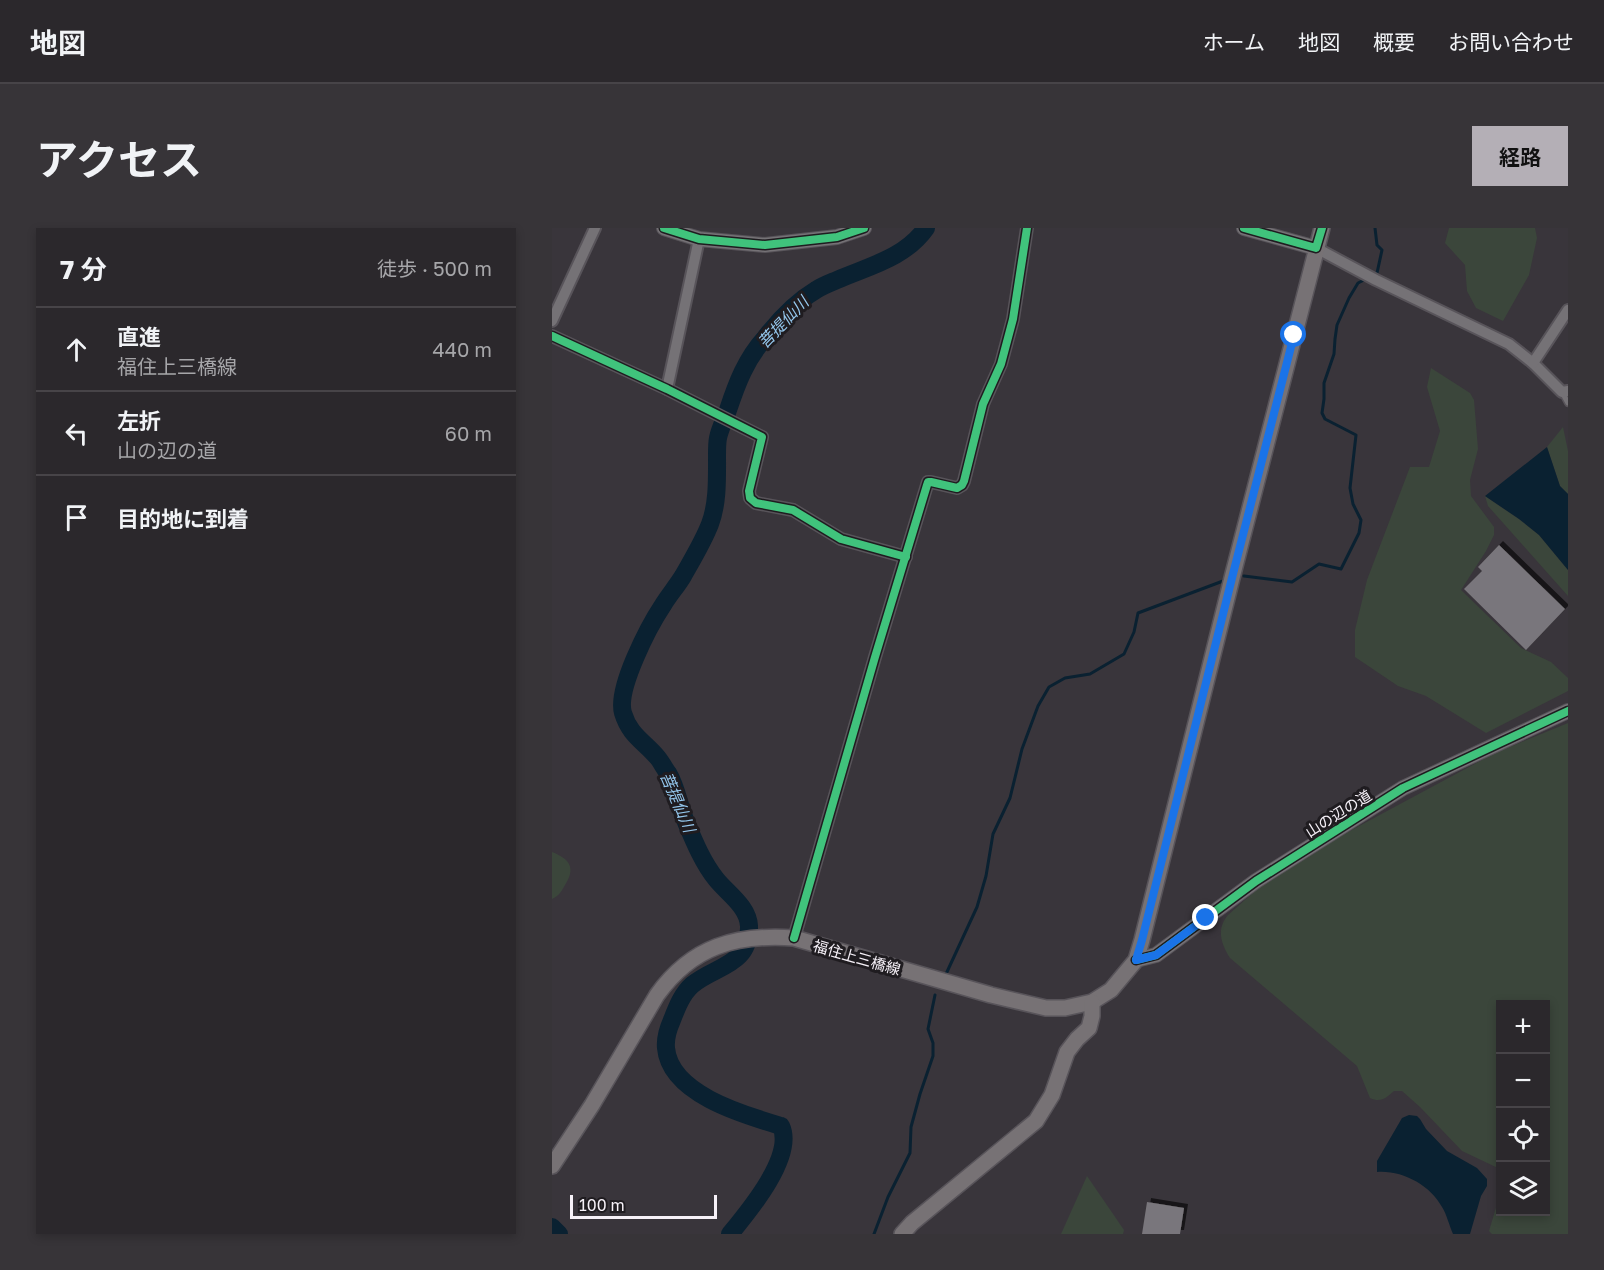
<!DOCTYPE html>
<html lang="ja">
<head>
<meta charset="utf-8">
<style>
	:root { --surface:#2b282c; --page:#373438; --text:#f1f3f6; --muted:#a6a6a9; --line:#474448; --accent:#b4afb6 }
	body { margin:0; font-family:"Golos Text","Noto Sans JP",sans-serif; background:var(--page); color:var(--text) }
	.controls { position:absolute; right:18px; bottom:18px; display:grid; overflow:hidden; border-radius:0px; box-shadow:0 3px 9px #0003 }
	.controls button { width:54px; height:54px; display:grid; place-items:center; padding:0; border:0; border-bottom:2px solid var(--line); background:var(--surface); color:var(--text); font:30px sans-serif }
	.scale { position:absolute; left:18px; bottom:15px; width:147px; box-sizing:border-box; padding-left:6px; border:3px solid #f6f1f8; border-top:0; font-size:16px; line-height:21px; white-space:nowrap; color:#f6f1f8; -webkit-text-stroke:4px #1f1c20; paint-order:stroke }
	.stop { position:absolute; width:18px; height:18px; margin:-14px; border:4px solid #1a73e8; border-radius:50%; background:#fff }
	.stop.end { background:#1a73e8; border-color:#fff; box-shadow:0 2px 6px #0008 }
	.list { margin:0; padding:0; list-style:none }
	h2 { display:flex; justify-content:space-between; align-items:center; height:78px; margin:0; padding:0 24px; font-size:26px }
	h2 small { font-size:20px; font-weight:400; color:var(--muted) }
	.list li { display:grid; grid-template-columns:39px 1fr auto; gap:18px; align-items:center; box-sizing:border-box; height:84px; padding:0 24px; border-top:2px solid var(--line) }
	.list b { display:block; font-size:22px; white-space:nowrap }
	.list p { margin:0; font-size:20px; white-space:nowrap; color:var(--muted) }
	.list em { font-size:20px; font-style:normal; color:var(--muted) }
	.icon { flex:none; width:33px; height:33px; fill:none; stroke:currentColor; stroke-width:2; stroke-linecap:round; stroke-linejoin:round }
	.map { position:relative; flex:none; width:1016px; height:1006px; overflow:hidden; border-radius:0px }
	header { display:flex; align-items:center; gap:36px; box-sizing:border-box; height:84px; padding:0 30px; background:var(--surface); border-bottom:2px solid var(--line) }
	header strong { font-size:28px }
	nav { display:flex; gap:33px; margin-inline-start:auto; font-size:21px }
	.intro { display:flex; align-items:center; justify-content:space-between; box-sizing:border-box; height:144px; padding:0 36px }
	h1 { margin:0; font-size:42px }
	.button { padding:15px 27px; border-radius:0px; background:var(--accent); color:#111; font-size:21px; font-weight:700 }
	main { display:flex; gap:36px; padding:0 36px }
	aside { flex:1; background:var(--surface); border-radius:0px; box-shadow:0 3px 9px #0003 }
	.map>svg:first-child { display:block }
	.green { fill:#3b463b }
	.water { fill:#0a2131 }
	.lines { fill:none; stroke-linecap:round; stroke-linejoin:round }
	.stream { stroke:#0a2131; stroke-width:3 }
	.river { stroke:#0a2131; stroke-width:18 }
	.building { fill:#79767b; filter:url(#shadow) }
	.service-casing { stroke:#58545a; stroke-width:8 }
	.minor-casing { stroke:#58545a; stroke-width:14 }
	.tertiary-casing { stroke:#58545a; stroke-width:16 }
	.secondary-casing { stroke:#58545a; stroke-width:18 }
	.service { stroke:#757276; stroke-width:5 }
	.minor { stroke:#757276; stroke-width:10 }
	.tertiary { stroke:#757276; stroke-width:14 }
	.secondary { stroke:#777275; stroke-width:15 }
	.cycleway-casing { stroke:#1f1c20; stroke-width:11 }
	.cycleway { stroke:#40c37c; stroke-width:8 }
	.route { stroke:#1a73e8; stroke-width:8 }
	.labels { text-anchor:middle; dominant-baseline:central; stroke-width:6; stroke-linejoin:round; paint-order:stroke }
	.street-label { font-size:15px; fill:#f6f1f8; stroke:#1f1c20 }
	.water-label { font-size:16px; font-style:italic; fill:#95c8ee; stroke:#1f1c20 }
</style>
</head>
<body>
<header>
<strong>地図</strong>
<nav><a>ホーム</a><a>地図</a><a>概要</a><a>お問い合わせ</a></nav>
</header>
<div class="intro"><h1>アクセス</h1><a class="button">経路</a></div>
<main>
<aside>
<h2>7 分<small>徒歩 · 500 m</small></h2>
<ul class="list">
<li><svg class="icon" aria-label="ahead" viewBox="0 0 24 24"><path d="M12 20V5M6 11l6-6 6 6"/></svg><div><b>直進</b><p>福住上三橋線</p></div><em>440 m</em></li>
<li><svg class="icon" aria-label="left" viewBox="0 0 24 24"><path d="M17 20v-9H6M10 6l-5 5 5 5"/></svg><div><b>左折</b><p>山の辺の道</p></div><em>60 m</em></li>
<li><svg class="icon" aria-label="arrive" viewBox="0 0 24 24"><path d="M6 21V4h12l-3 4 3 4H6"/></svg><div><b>目的地に到着</b></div></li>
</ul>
</aside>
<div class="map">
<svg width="1016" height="1006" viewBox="0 0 1016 1006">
	<defs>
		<filter id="shadow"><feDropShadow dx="4" dy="-4" stdDeviation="0" flood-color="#0009"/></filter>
	</defs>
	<rect width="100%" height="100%" fill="#39353b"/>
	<g class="green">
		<polygon points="897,0 983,0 985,10 977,47 951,93 924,80 915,63 913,37 893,15"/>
		<polygon points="879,140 918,165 922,172 926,221 918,252 919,268 942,299 942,307 934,323 909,362 969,420 999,434 1016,450 1016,463 934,505 874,468 846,458 803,429 803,402 815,352 858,239 877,239 888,203 875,159"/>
		<polygon points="1011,199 1016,223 1016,266 1008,258 995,219"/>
		<polygon points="933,268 967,291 987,307 1016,342 1016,368 936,278"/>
		<path d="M 1016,495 L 1016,1006 L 940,1006 L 937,1003 L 948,966 L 948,984 L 993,984 L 993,776 L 948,776 L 948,941 L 910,923 L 868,879 L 850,863 L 842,863 C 834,870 829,875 818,870 L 805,838 L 678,730 C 669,716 664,701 676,687 L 729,640 L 943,525 Z"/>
		<path d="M 0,624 C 18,631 24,640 13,657 C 9,664 7,668 0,671 Z"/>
		<polygon points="535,948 572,1002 571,1006 509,1006"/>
	</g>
	<g class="water">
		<polygon points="995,219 1008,258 1016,266 1016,342 987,307 967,291 933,268"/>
		<path d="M 857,887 L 865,888 L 868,891 L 874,901 L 895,923 L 925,940 L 935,951 L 935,958 L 929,968 L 918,1006 L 901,1006 C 897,997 895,987 890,979 C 878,957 850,942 825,944 L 825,933 L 850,890 Z"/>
	</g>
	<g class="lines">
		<g class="stream">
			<polyline points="821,46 825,45 830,22 825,17 823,0"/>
			<polyline points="692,348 740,354 767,336 789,341 807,305 809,292 801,276 798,260 804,207 773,191 770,185 772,171 772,155 782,126 783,111 785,97 797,70 806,55 816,50"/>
			<polyline points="394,746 425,679 434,648 441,606 458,570 470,521 486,478 497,459 513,450 538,446 572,426 582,404 586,385 671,353"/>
			<polyline points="322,1006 336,969 358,925 359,899 368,866 381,828 381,815 376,801 383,767"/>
		</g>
		<g class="river">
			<polyline points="0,999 7,1006"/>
			<path d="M 178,1006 C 197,983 243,928 229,898 C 192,887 118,866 114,820 C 113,810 116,801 120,792 C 125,779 130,766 140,757 C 164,737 198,738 197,698 C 196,678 175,665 164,651 C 151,635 142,613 134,594 C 127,578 125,560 116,545 C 112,540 110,535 106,530 C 92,513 78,508 71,485 C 64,461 97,398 111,377 C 117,367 125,358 131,348 C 140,332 151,314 158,296 C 166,275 165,250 165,227 C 165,221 165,215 166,210 C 168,200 173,191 176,182 C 185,155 194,131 213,110 C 227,92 244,74 264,62 C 270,58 278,55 285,52 C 317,38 353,30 374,0"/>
		</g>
	</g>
	<g class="building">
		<polygon points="947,317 1013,381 974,422 912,361 930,343 926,339"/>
		<polygon points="595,974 632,980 628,1006 590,1006"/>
	</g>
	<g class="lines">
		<defs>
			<polyline id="service" points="1010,164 1016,175"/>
			<g id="minor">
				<polyline points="764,20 824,52 957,116 981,135 1010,164 1016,163"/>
				<polyline points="0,93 43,0"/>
				<polyline points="0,108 115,161 210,209 197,263 198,270 204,275 241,282 289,311 354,329"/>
				<polyline points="981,135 1016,82"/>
				<polyline points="115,161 147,11"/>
				<polyline points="242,710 323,429 375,257 376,254 379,254 405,260 410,257 412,253 431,176 449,136 461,91 475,0"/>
			</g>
			<g id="tertiary">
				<polyline points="112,0 147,11 213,17 285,9 312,0"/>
				<polyline points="692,0 764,20"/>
				<polyline points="584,732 604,727 704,653 851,560 1016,483"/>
			</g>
			<g id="secondary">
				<path d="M 0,938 L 40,877 L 105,767 C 140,718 184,706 242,710 L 439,767 L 494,780 L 513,780 L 540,774 L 559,762 L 584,732 L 590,712 L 681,346 L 770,0"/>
				<polyline points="350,1006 360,995 484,893 500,867 515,824 525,811 537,800 540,788 540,774"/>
			</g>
		</defs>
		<use href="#service" class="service-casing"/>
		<use href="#minor" class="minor-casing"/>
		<use href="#tertiary" class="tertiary-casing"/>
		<use href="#secondary" class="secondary-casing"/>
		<use href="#service" class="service"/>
		<use href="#minor" class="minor"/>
		<use href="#tertiary" class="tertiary"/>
		<use href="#secondary" class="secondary"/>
		<defs>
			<g id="cycleway">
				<polyline points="112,0 147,11 213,17 285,9 312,0"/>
				<polyline points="692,0 764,20 770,0"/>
				<polyline points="0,108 115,161 210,209 197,263 198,270 204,275 241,282 289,311 354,329"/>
				<polyline points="242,710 323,429 375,257 376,254 379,254 405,260 410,257 412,253 431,176 449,136 461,91 475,0"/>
				<polyline points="584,732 604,727 704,653 851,560 1016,483"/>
			</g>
		</defs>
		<use href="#cycleway" class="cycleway-casing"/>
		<use href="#cycleway" class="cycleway"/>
	</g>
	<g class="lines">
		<polyline class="route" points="654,690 604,727 584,732 590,712 681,346 742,107"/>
	</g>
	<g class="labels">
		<g class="street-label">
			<text transform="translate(786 585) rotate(-32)">山の辺の道</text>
			<text transform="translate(305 729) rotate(16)">福住上三橋線</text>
		</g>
		<g class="water-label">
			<text transform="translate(231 94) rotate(-46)">菩提仙川</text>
			<text transform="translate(126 574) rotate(67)">菩提仙川</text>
		</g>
	</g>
</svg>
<div class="controls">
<button>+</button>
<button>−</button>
<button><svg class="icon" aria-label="locate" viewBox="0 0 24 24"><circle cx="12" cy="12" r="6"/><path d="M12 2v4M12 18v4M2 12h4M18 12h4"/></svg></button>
<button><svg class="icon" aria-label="layers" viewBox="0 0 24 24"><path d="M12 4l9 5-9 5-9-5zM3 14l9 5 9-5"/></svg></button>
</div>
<div class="scale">100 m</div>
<div class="stop" style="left:742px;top:107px"></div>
<div class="stop end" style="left:654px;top:690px"></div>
</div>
</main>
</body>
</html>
